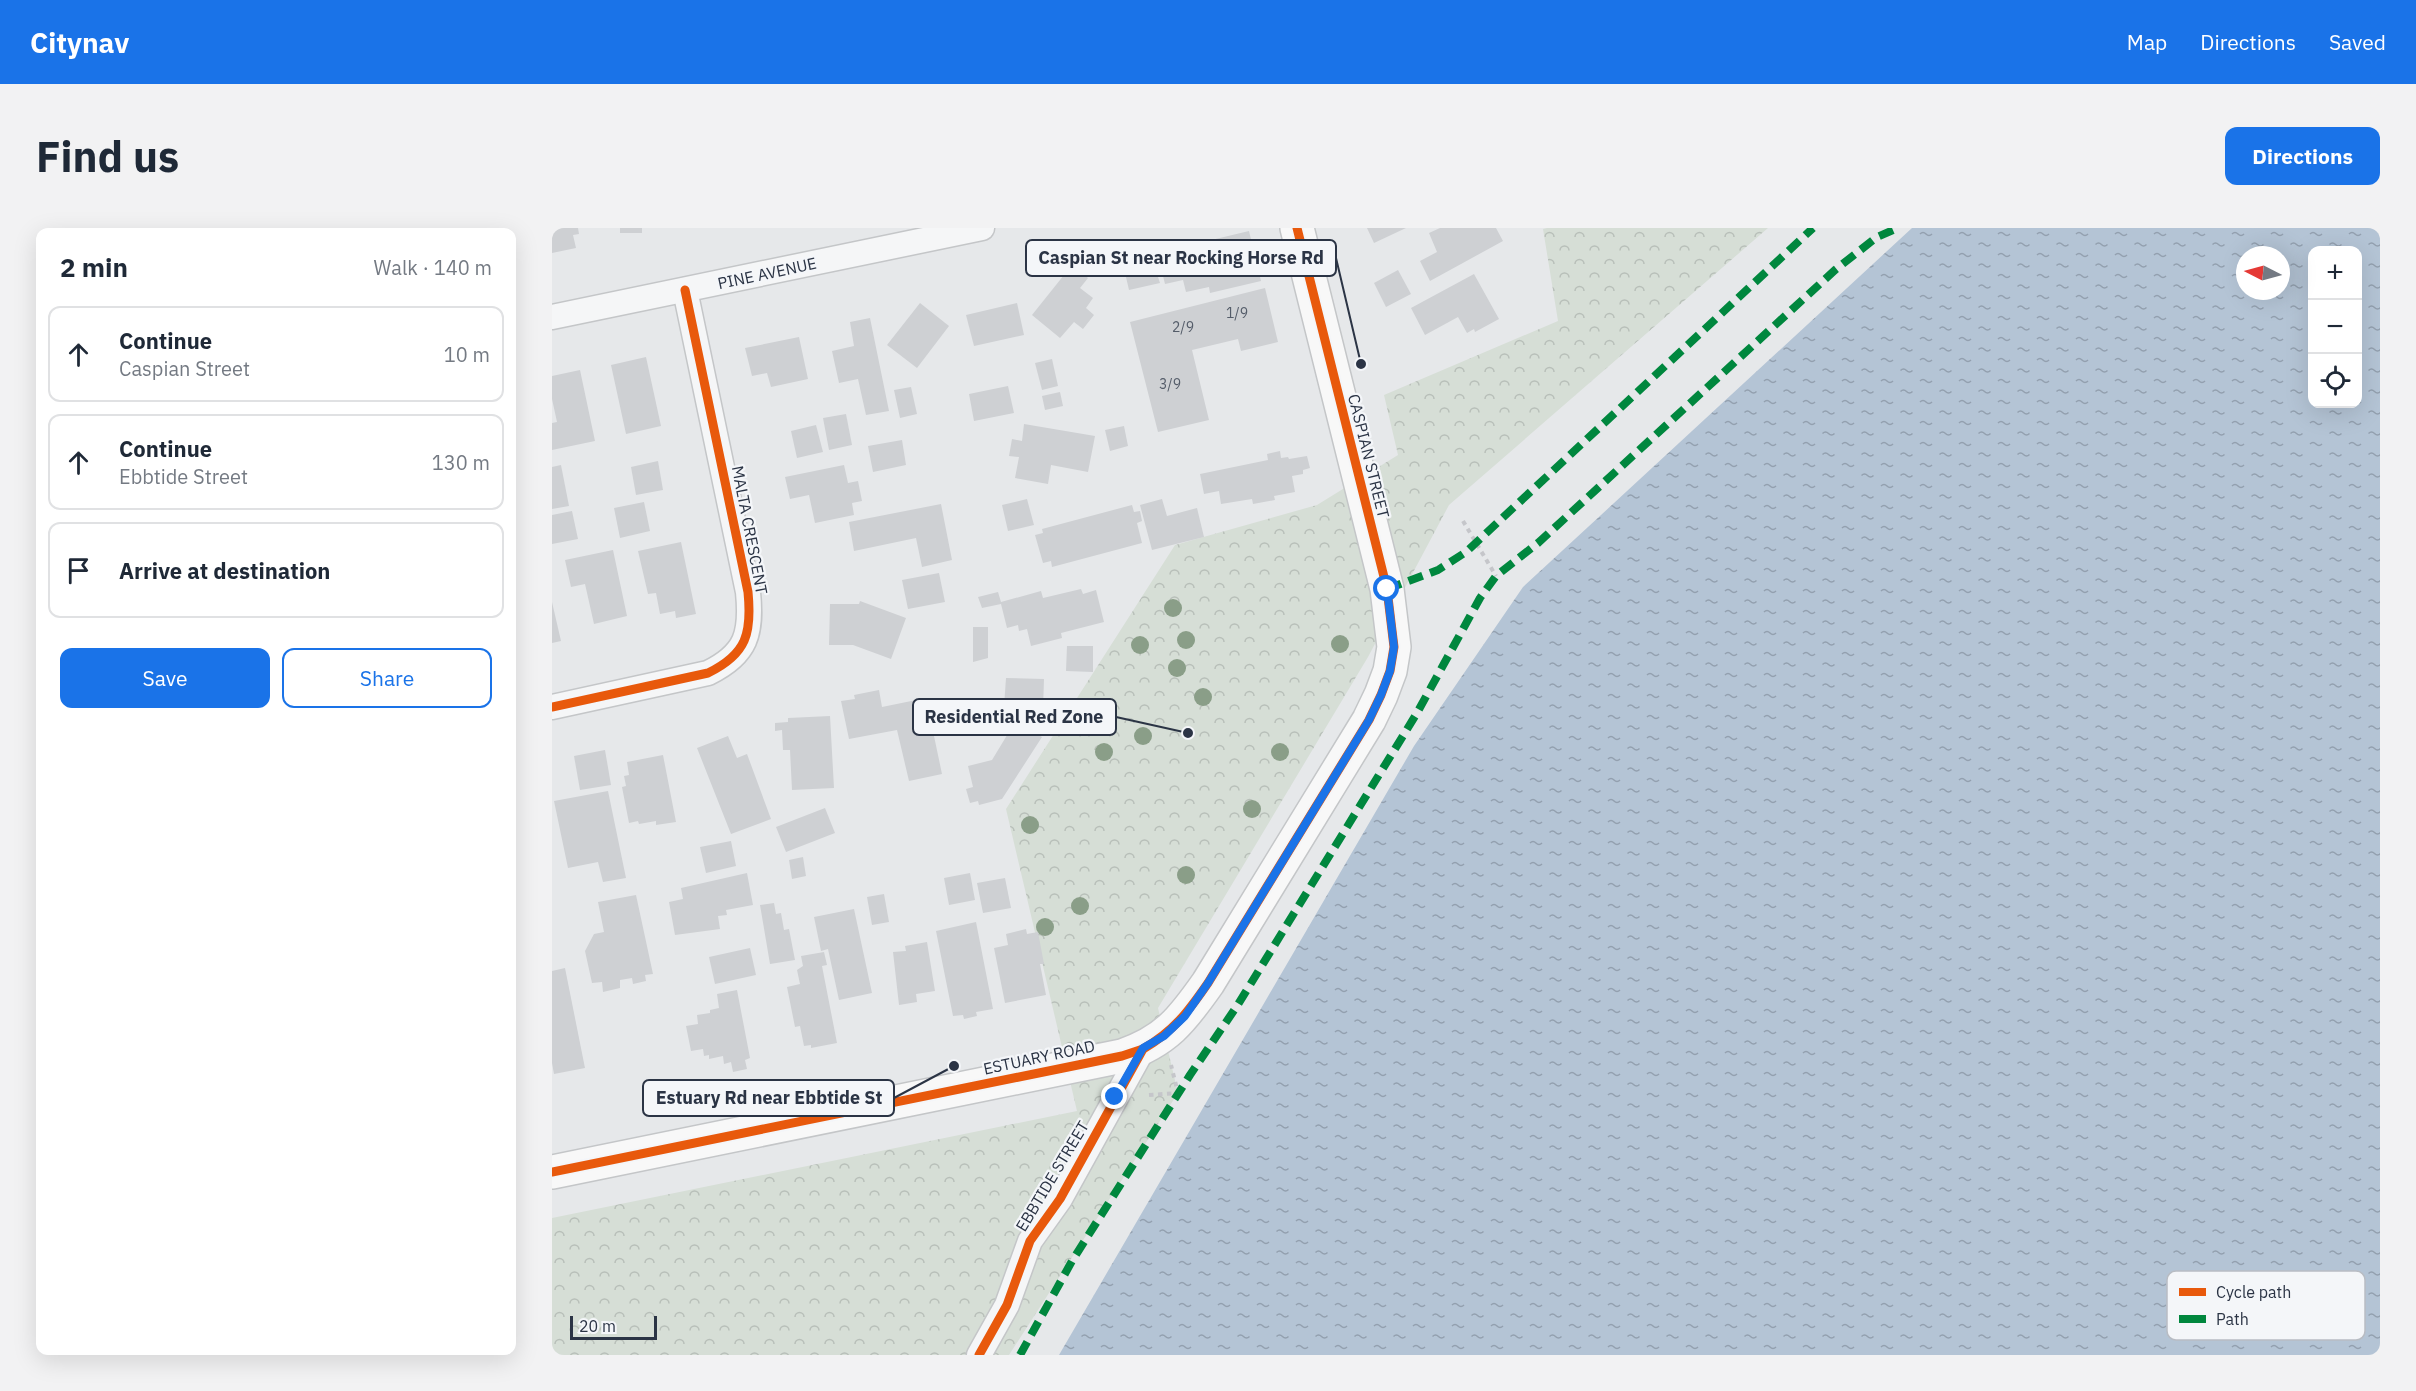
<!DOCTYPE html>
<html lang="en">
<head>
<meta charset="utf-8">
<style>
	:root { --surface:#fff; --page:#f2f2f3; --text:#1f2937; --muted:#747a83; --line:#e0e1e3; --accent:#1a73e8 }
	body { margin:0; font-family:"IBM Plex Sans",sans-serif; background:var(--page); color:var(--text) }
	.controls { position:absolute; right:18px; top:18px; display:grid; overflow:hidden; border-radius:12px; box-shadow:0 6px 24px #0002 }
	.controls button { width:54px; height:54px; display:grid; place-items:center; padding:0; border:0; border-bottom:2px solid var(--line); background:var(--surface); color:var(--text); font:30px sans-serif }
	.compass { position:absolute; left:1684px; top:18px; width:54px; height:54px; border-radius:50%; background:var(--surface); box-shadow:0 6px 24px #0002; rotate:276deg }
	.scale { position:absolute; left:18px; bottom:15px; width:87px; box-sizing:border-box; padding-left:6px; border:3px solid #2b3445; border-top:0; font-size:16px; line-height:21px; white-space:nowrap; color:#2b3445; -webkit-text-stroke:4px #f4f6f9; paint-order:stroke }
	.stop { position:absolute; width:18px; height:18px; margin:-14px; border:4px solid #1a73e8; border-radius:50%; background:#fff }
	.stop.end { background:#1a73e8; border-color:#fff; box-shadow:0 2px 6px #0008 }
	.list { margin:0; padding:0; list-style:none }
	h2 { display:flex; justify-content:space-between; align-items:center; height:78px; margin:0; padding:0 24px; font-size:26px }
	h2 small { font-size:20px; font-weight:400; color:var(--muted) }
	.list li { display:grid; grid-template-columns:39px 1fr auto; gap:18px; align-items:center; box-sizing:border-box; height:96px; margin:0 12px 12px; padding:0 12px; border:2px solid var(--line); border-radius:12px }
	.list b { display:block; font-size:22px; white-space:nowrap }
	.list p { margin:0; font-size:20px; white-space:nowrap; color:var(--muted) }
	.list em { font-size:20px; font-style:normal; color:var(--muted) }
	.actions { display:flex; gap:12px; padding:18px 24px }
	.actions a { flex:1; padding:14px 0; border:2px solid var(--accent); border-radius:12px; text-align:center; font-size:21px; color:var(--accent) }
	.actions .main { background:var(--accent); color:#fff }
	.icon { flex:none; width:33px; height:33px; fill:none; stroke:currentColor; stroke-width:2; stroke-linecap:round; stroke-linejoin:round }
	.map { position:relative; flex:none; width:1828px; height:1127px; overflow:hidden; border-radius:12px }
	header { display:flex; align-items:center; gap:36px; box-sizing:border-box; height:84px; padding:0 30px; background:var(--accent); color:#fff }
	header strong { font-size:28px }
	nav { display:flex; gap:33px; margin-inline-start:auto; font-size:21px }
	.intro { display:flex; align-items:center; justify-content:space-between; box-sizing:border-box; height:144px; padding:0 36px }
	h1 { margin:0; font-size:42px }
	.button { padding:15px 27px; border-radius:12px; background:var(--accent); color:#fff; font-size:21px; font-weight:700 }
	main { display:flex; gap:36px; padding:0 36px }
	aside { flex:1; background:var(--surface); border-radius:12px; box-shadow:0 6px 24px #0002 }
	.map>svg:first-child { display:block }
	.park { fill:url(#park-crowns) }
	.water { fill:url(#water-ripples); fill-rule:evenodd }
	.building { fill:#ced0d3 }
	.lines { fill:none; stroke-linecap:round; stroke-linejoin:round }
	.street-casing { stroke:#c4c6c8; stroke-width:27 }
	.secondary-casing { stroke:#c4c6c8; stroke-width:36 }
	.path { stroke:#c5c6ca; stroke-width:4; stroke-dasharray:4.5 4.5; stroke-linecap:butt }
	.street { stroke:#f5f6f7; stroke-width:24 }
	.secondary { stroke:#f8f8f8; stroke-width:33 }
	.quiet { stroke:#00873e; stroke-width:8; stroke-dasharray:15 8; stroke-linecap:butt }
	.cycleway-casing { stroke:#f4f6f9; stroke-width:13 }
	.cycleway { stroke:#e8590c; stroke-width:9 }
	.tree { fill:#8a9e88 }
	.route { stroke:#1a73e8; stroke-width:8 }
	.labels { text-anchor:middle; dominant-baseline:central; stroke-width:4.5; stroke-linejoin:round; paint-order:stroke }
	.number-label { font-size:14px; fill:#545c69 }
	.street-label { font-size:16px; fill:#2b3445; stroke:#f4f6f9 }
	.key { fill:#f4f6f9; stroke:#b8bcc3; stroke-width:1.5 }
	.key-label { font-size:16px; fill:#2b3445 }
	.leader { fill:none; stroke:#2b3445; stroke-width:2 }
	.callout-dot { fill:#2b3445; stroke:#f4f6f9; stroke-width:2 }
	.callout { fill:#f4f6f9; stroke:#2b3445; stroke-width:2 }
	.callout-label { font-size:18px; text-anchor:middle; font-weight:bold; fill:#2b3445 }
</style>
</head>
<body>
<header>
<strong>Citynav</strong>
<nav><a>Map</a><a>Directions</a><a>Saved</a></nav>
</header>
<div class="intro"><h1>Find us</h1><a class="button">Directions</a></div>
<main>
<aside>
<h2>2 min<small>Walk · 140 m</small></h2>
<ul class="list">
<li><svg class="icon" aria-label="ahead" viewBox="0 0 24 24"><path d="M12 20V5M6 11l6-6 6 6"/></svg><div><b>Continue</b><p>Caspian Street</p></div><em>10 m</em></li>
<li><svg class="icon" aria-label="ahead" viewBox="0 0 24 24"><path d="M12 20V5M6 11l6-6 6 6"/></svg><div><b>Continue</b><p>Ebbtide Street</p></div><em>130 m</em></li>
<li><svg class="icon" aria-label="arrive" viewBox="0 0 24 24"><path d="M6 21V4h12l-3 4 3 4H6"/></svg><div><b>Arrive at destination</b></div></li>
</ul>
<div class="actions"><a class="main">Save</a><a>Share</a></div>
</aside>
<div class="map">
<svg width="1828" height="1127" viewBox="0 0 1828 1127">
	<defs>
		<pattern id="park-crowns" width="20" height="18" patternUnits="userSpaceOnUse" patternTransform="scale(1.5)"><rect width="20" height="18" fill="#d6ded6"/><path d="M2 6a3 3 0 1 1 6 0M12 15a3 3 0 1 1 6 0" fill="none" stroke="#b8bfb9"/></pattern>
		<pattern id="water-ripples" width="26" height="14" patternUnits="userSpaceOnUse" patternTransform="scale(1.5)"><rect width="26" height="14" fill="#b4c4d5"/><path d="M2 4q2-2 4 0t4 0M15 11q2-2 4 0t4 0" fill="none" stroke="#93a0af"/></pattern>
	</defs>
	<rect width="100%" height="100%" fill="#e6e8ea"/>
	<polygon class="park" points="995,0 1216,0 897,277 816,429 606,780 626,865 457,1127 0,1127 0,990 525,883 454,581 623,317 765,277 846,227 832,167 1006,93 991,1"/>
	<path class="water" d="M 1360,0 L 1828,0 L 1828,1127 L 507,1127 L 862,518 L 971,359 ZM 1760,22 L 1806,22 L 1806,176 L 1760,176 ZM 1693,27 L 1729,27 L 1729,63 L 1693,63 Z"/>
	<g class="building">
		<polygon points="0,0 26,0 27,6 21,7 24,20 0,25"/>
		<rect x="68" y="0" width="22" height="5"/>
		<polygon points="815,0 854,0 822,15"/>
		<polygon points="888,0 944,0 951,13 878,53 868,33 885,24 877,5"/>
		<polygon points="697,3 709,53 658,65 657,59 634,64 631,52 613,56 611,48 606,49 608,55 577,62 571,36 606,27 605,25"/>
		<polygon points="520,37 536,50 528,60 541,70 534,80 542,87 531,101 522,94 508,110 480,87"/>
		<polygon points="846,42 859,66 834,79 822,55"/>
		<polygon points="922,46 947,91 923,104 922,101 915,105 906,89 873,107 859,80"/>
		<polygon points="713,60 726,114 689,123 686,111 640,122 657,192 606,204 578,94"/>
		<polygon points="368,75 397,98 365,140 335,117"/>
		<polygon points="465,75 472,107 422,118 414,87"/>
		<polygon points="318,90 337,183 314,187 306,151 287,155 280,123 302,118 298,94"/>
		<polygon points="247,109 256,151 219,159 215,145 200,148 193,120"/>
		<polygon points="94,129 109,198 74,206 59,137"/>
		<polygon points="500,131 506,158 490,162 483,135"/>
		<polygon points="28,142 43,213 0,222 0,195 5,194 0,171 0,148"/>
		<polygon points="456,158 462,185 422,193 417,166"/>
		<polygon points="359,159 365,186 348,190 342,162"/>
		<polygon points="508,164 511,178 493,182 490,168"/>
		<polygon points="294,186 300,217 277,222 271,190"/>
		<polygon points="472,196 543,208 536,244 499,237 496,256 463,250 467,229 457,228 460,211 470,213"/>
		<polygon points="264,197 271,224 245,230 239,203"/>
		<polygon points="572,198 576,218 558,223 553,202"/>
		<polygon points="350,212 354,237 321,244 316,218"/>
		<polygon points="728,223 729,230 736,229 737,231 755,228 758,240 751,242 751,246 740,248 743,264 722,268 723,272 701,276 700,271 669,276 667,263 652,266 648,246 716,232 715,226"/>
		<polygon points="106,233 111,262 84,267 79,239"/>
		<polygon points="9,237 17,278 0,281 0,239"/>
		<polygon points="292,237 296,255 306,253 310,273 300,275 302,287 263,295 257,267 238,271 233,249"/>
		<polygon points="475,271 482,297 456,303 450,277"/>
		<polygon points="610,271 615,288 645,280 652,309 600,322 588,277"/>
		<polygon points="92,274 98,303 68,310 62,280"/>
		<polygon points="389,276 400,332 370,339 364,310 302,323 297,294"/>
		<polygon points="580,277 582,284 588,283 590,293 585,295 590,315 500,339 499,333 491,335 483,307 491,305 490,301"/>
		<polygon points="20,283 26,311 0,316 0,287"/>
		<polygon points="129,314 144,386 124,390 123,383 108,386 104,365 96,366 86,323"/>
		<polygon points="61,322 75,388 42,396 33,356 19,359 13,332"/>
		<polygon points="387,345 393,374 356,381 350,352"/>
		<polygon points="529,361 531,366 544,362 552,394 509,405 510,410 479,418 475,401 467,403 466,397 455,400 449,376 430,380 426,369 446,364 449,374 489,363 491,370"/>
		<polygon points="308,373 354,390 339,431 301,417 277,417 278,376 307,376"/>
		<polygon points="0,374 9,413 0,415"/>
		<polygon points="421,399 436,399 436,430 421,434"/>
		<polygon points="515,418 541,418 541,444 514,443"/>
		<polygon points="454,450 492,451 491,481 452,479"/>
		<polygon points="327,462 330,479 374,470 390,546 357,553 345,502 297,511 289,473 303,471 302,467"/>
		<polygon points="278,488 282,560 240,562 238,522 231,522 230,502 223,503 223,495 236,494 236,490"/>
		<polygon points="463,494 490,509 450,571 427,577 426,573 418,575 414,561 421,559 416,538 440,532"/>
		<polygon points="176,508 185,530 195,526 219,591 179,606 145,520"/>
		<polygon points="53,522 59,557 28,562 22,528"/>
		<polygon points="111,527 124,594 104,597 104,593 87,596 86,593 77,595 70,559 74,558 72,548 77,547 75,534"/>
		<polygon points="56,563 74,650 51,654 46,634 16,640 2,573"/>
		<polygon points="273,580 283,605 234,624 224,599"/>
		<polygon points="179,613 184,638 154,645 148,619"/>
		<polygon points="251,629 254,648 240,651 237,632"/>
		<polygon points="195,645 201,677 174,682 175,687 166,688 168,701 123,707 117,674 131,671 129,660"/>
		<polygon points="418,645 423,672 397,677 392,650"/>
		<polygon points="453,650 459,680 431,685 425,655"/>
		<polygon points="332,666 337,694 320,697 315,669"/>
		<polygon points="84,667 101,746 93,747 94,753 81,756 80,750 68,752 68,760 51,764 50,754 40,755 33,723 42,706 52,704 46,674"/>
		<polygon points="222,675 224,686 229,685 232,702 237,701 243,732 218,736 208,677"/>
		<polygon points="302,681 320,765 287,772 276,721 269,723 262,689"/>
		<polygon points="424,694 441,781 424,784 425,788 412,791 411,787 401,788 384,703"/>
		<polygon points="474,701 475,706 486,704 492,736 488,736 494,767 453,775 442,720 456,717 454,706"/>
		<polygon points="375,714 383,763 364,766 365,774 347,777 341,724 354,723 353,718"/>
		<polygon points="198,720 204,747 163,756 157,729"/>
		<polygon points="272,724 275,737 270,738 285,815 259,820 259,817 252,818 248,798 243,799 235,759 248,756 245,742 251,738 249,728"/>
		<polygon points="13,740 33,840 2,846 0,835 0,743"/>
		<polygon points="185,762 198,830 193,832 195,841 181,844 179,834 172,836 171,828 157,831 157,827 152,828 151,821 139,823 134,798 146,796 145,787 158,785 158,782 167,780 165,766"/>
	</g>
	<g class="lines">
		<defs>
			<g id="street">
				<polyline points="0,89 430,0"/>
				<path d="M 0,479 L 156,445 C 195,426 200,405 196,364 L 133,62"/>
				<polyline points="427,1127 455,1077 478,1013 508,971 591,821"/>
			</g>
			<path id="secondary" d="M 0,944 L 570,828 C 614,813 630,792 656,755 L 817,492 L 829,467 L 838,443 L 842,419 L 835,361 L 745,0"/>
		</defs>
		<use href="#street" class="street-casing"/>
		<use href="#secondary" class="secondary-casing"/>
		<g class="path">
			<polyline points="911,293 944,348"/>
			<polyline points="597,867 626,865 619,837"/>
		</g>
		<use href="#street" class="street"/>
		<use href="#secondary" class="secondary"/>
		<g class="quiet">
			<polyline points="835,361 886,342 914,324 1261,0"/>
			<polyline points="468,1127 520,1033 638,847 685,778 865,485 928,370 944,348 986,315 1283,42 1325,9 1346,0"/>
		</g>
		<defs>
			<g id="cycleway">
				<path d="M 0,479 L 156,445 C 195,426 200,405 196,364 L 133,62"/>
				<polyline points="0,944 570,828 591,821"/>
				<path d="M 427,1127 L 455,1077 L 478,1013 L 508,971 L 591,821 C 622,803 636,784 656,755 L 817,492 L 829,467 L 838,443 L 842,419 L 835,361 L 745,0"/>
			</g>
		</defs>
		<use href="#cycleway" class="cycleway-casing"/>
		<use href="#cycleway" class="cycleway"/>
	</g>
	<g class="tree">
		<circle cx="621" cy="380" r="9"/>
		<circle cx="634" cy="412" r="9"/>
		<circle cx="788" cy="416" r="9"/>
		<circle cx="588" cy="417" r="9"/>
		<circle cx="625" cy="440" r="9"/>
		<circle cx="651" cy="469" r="9"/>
		<circle cx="591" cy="508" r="9"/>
		<circle cx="552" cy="524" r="9"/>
		<circle cx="728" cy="524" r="9"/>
		<circle cx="700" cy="581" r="9"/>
		<circle cx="478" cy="597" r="9"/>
		<circle cx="634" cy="647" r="9"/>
		<circle cx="528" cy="678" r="9"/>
		<circle cx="493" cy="699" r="9"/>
	</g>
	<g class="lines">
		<polyline class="route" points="563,869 591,820 612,808 633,788 656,755 817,492 829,467 838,443 842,419 835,361"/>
	</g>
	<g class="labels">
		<g class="number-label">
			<text x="685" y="85">1/9</text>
			<text x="631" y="99">2/9</text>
			<text x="618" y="156">3/9</text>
		</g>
		<g class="street-label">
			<text transform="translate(215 45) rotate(-12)">PINE AVENUE</text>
			<text transform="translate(817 228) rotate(76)">CASPIAN STREET</text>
			<text transform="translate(198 302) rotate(79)">MALTA CRESCENT</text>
			<text transform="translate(487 829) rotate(-12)">ESTUARY ROAD</text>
			<text transform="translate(500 948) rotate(-59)">EBBTIDE STREET</text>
		</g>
	</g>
	<rect x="1615" y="1043" width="198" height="69" rx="9" class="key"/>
	<rect x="1627" y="1060" width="27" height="8" fill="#e8590c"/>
	<rect x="1627" y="1087" width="27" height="8" fill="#00873e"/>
	<g class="key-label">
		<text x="1664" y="1070">Cycle path</text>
		<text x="1664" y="1097">Path</text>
	</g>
	<path class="leader" d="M809 136L784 30M636 505L564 489M402 838L342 870"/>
	<g class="callout-dot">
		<circle cx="809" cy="136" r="6"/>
		<circle cx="636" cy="505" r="6"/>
		<circle cx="402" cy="838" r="6"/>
	</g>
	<g class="callout">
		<rect x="474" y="12" width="310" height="36" rx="6"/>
		<rect x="361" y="471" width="203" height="36" rx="6"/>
		<rect x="91" y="852" width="251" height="36" rx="6"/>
	</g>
	<g class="callout-label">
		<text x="629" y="36">Caspian St near Rocking Horse Rd</text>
		<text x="462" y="495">Residential Red Zone</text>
		<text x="217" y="876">Estuary Rd near Ebbtide St</text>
	</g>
</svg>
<div class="controls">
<button>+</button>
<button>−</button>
<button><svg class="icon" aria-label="locate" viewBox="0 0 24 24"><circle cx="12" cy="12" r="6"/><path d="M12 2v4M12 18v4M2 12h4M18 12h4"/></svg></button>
</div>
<svg class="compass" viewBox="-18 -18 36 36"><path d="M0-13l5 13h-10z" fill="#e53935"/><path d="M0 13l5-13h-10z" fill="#747a83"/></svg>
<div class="scale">20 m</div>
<div class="stop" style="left:835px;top:361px"></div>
<div class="stop end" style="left:563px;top:869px"></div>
</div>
</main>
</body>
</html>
